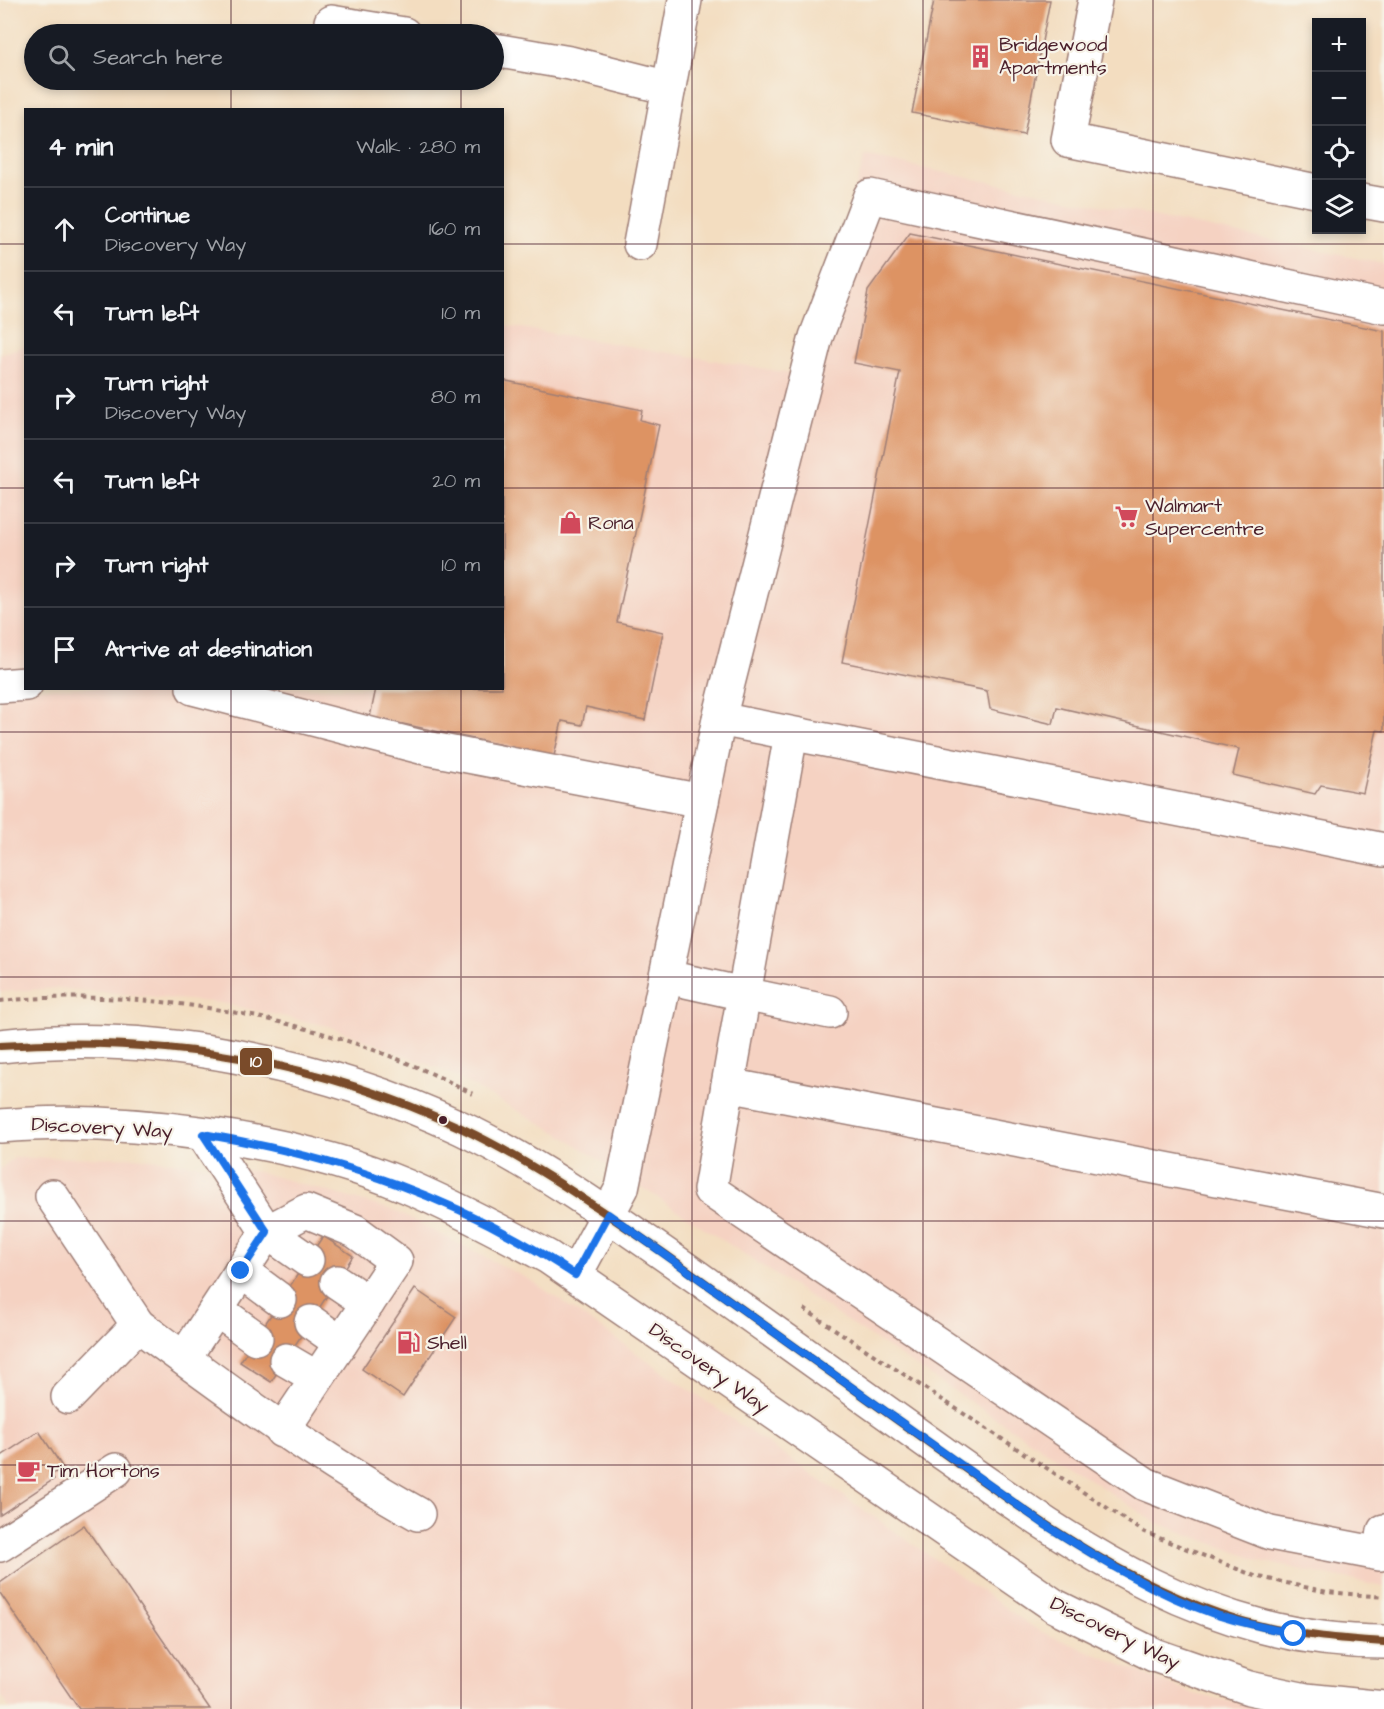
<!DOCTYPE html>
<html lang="en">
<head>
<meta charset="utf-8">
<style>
	:root { --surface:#171b24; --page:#20242c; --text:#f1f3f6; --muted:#9ea1a6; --line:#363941 }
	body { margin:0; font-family:"Architects Daughter",sans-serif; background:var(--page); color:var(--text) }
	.controls { position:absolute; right:18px; top:18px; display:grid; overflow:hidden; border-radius:0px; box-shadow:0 3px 9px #0003 }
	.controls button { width:54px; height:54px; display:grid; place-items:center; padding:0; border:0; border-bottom:2px solid var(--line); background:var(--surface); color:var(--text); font:30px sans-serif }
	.stop { position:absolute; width:18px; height:18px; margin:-14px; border:4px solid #1a73e8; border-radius:50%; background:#fff }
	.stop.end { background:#1a73e8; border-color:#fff; box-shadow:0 2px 6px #0008 }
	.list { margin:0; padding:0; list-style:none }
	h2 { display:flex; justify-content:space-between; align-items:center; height:78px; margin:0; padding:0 24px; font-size:26px }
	h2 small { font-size:20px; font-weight:400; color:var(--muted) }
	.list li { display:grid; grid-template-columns:39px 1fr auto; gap:18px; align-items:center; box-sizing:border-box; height:84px; padding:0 24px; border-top:2px solid var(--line) }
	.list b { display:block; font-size:22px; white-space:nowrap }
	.list p { margin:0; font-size:20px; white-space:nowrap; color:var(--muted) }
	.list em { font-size:20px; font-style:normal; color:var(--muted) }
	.icon { flex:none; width:33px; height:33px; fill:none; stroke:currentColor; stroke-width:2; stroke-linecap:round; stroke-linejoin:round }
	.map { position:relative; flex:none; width:1384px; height:1709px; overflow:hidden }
	.search { position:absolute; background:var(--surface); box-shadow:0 3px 9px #0003; left:24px; top:24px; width:480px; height:66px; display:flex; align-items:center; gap:15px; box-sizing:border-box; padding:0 21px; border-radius:33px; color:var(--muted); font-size:22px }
	.panel { position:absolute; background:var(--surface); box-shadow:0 3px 9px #0003; left:24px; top:108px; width:480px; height:582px; border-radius:0px }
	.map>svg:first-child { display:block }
	.built { fill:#f5d2c2 }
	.building { fill:#dd9363 }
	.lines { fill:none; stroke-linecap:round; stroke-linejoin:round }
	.minor-casing { stroke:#9e7e76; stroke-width:36 }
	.path { stroke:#9e7e76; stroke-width:4; stroke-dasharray:4.5 4.5; stroke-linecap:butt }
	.minor { stroke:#fff; stroke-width:33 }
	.bus-1-casing { stroke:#f7f3e8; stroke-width:12 }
	.bus-1 { stroke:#7a4b2a; stroke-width:8 }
	.route { stroke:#1a73e8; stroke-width:8 }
	.grid { fill:none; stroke:#4a1f2b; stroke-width:1.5; stroke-opacity:0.55 }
	.bus-dot { fill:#4a1f2b; stroke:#f7f3e8; stroke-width:2 }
	.labels { text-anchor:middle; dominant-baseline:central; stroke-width:4.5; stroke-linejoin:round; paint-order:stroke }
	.poi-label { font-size:20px; fill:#4a1f2b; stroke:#f7f3e8; text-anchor:start }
	.street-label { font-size:20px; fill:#4a1f2b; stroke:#f7f3e8 }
	.line-badge { stroke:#f7f3e8; stroke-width:2 }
	.badge-label { font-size:16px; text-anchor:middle; font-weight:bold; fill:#fff }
</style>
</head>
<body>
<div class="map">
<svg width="1384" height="1709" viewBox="0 0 1384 1709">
	<rect width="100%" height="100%" fill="#f7f3e8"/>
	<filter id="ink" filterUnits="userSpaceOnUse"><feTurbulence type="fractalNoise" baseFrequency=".0167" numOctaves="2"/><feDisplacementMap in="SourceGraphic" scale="12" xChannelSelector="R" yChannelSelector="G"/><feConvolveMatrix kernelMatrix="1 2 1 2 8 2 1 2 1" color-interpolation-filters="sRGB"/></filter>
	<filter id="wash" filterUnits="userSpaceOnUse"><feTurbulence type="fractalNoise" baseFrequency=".008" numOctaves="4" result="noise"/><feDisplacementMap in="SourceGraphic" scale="24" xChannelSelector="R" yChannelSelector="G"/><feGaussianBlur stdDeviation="1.35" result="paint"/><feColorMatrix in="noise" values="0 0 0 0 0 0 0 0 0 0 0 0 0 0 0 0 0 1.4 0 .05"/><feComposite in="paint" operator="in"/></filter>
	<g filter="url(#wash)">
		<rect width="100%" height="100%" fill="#f3ddc0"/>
		<g class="built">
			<polygon points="865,156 1384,264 1384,1587 1260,1561 1155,1522 560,1134 443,1070 328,1026 221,1003 59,988 0,992 0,354 25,346 26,688 502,688 503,325 802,375"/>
			<polygon points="135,1157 259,1172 393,1210 532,1281 1039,1631 1193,1694 1268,1709 10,1709 0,1693 0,1169 14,1158"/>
		</g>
		<g id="blocks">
			<g class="building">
				<polygon points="934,0 1050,0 1024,135 912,113"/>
				<polygon points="910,233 1384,331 1384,731 1377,730 1363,793 1321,785 1315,794 1233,775 1239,749 1057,707 1053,724 990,709 987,691 842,662 900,372 854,363 868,291"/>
				<polygon points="502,380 642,410 640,420 659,425 617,622 663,632 645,720 586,707 582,725 562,721 554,756 370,717 376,688 502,688"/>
				<polygon points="323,1236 353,1256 271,1382 240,1362"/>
				<polygon points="415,1289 456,1317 403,1397 362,1369"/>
				<polygon points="39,1431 63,1468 51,1475 54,1479 0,1515 0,1457"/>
				<polygon points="84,1525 210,1709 79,1709 0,1593 0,1583"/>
			</g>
		</g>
	</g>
	<g filter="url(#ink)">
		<use href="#blocks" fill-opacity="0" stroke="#9e7e76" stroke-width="1.5"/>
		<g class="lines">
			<defs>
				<g id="minor">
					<polyline points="1095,0 1068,140 1316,191"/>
					<polyline points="331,22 404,34"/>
					<polyline points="494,50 570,63 669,88"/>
					<polyline points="1362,201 1384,205"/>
					<polyline points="640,244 685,0"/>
					<polyline points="0,686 26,684"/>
					<polyline points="193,688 421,747 702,801"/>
					<polyline points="719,719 816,337 870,196 1384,307"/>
					<polyline points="791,734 744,994 830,1012"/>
					<polyline points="667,977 744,994 728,1085 1384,1211"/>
					<path d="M 0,1046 C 152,1029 323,1063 461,1128 C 545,1168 621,1224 697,1277 C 779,1336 861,1394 943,1453 C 1080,1550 1209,1642 1384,1642"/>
					<polyline points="728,1085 710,1190 1145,1484 1270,1533 1380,1554 1384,1531"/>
					<path d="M 0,1126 C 121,1115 294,1138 406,1186 C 455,1207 502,1232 548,1257 L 1055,1606 L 1154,1655 L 1249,1688 L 1306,1700 L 1384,1708"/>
					<polyline points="203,1134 267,1232 307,1260"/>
					<polyline points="52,1196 138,1325"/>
					<polyline points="241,1271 280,1300"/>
					<polyline points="575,1275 622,1188 719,719 1384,850"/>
					<polyline points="337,1282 368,1303"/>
					<polyline points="217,1310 256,1338"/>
					<polyline points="311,1322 341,1343"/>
					<polyline points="184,1358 267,1232 306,1211 355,1231 396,1261 282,1431"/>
					<polyline points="286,1360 317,1378"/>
					<path d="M 68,1397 L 138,1325 C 229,1392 319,1459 418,1514"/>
					<polyline points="0,1545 116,1470"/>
				</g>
			</defs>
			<use href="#minor" class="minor-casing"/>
			<g class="path">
				<path d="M 0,1001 C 156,986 335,1020 473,1094"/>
				<polyline points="804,1309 1144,1532 1255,1576 1327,1592 1384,1597"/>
			</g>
			<use href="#minor" class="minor"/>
			<defs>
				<path id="bus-1" d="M 0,1046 C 159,1035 315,1060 461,1128 C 533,1162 599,1209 665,1254 C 747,1312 829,1371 911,1430 C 1019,1507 1131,1593 1261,1626 C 1302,1636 1343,1639 1384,1642"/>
			</defs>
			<use href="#bus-1" class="bus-1-casing"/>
			<use href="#bus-1" class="bus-1"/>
		</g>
	</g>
	<g class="lines" filter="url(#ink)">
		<path class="route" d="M 241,1271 L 267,1232 L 203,1134 C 338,1157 461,1198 575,1275 L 608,1214 L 1044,1524 C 1098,1558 1153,1593 1214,1614 C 1240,1623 1268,1628 1294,1634"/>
	</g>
	<path class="grid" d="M 231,0 L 231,34M 461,0 L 461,34M 692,0 L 692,1709M 923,0 L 923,1709M 1153,0 L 1153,1709M 231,80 L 231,110M 461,80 L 461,110M 0,244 L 26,244M 502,244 L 1384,244M 0,488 L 26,488M 502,488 L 1384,488M 231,688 L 231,1709M 461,688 L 461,1709M 0,732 L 1384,732M 0,977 L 1384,977M 0,1221 L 1384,1221M 0,1465 L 1384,1465"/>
	<defs>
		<symbol id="building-bare" viewBox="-9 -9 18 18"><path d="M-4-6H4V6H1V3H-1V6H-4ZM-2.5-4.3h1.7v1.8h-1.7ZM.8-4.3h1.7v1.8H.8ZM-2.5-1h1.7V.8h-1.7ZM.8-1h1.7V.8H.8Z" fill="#d1495b" stroke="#f7f3e8" stroke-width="2.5" paint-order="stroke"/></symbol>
		<symbol id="supermarket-bare" viewBox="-9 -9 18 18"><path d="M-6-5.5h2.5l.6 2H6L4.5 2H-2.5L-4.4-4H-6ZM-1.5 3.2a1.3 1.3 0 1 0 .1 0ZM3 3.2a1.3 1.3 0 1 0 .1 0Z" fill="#d1495b" stroke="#f7f3e8" stroke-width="2.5" paint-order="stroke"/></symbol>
		<symbol id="shop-bare" viewBox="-9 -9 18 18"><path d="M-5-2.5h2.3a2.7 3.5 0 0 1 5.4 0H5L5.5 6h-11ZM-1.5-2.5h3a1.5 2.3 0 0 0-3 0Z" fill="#d1495b" stroke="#f7f3e8" stroke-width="2.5" paint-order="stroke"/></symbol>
		<symbol id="fuel-bare" viewBox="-9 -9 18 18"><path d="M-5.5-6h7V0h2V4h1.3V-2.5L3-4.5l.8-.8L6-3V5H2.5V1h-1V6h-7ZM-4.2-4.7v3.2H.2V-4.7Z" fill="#d1495b" stroke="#f7f3e8" stroke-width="2.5" paint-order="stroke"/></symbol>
		<symbol id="cafe-bare" viewBox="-9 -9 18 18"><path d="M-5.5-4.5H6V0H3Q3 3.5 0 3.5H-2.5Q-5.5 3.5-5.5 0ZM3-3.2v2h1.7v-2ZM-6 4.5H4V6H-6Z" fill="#d1495b" stroke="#f7f3e8" stroke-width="2.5" paint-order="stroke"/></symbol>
	</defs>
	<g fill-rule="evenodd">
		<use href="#building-bare" x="964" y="40" width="33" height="33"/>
		<use href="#supermarket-bare" x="1110" y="500" width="33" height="33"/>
		<use href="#shop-bare" x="554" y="506" width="33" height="33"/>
		<use href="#fuel-bare" x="392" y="1326" width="33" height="33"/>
		<use href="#cafe-bare" x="12" y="1454" width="33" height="33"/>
	</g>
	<circle class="bus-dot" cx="443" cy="1120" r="5"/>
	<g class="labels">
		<g class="poi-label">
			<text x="999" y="45">Bridgewood<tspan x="999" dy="23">Apartments</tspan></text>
			<text x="1145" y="506">Walmart<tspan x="1145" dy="23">Supercentre</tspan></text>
			<text x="588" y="523">Rona</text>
			<text x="427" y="1343">Shell</text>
			<text x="47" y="1471">Tim Hortons</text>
		</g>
		<g class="street-label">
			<text transform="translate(102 1128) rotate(3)">Discovery Way</text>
			<text transform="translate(709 1368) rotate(35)">Discovery Way</text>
			<text transform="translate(1115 1633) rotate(26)">Discovery Way</text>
		</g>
	</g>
	<rect class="line-badge" x="239" y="1047" width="34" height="29" rx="6" fill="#7a4b2a"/>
	<g class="badge-label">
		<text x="256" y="1067">10</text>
	</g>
</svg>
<div class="controls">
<button>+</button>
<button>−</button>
<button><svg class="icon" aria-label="locate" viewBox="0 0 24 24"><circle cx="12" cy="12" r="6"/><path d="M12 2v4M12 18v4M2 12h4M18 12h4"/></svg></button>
<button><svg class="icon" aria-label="layers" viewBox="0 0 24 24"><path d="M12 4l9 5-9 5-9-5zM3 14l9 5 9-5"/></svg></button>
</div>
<div class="stop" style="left:1294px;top:1634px"></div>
<div class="stop end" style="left:241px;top:1271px"></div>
<div class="search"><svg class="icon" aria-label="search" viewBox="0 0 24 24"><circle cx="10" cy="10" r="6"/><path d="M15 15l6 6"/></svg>Search here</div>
<section class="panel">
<h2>4 min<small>Walk · 280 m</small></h2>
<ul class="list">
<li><svg class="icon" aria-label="ahead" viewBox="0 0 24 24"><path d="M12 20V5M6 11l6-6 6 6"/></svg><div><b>Continue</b><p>Discovery Way</p></div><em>160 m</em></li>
<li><svg class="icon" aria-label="left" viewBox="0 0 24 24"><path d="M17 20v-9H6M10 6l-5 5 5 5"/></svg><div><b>Turn left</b></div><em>10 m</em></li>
<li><svg class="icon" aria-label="right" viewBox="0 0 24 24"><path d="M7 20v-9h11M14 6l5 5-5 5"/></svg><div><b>Turn right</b><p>Discovery Way</p></div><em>80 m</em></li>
<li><svg class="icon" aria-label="left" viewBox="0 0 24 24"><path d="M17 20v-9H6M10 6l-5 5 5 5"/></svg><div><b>Turn left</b></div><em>20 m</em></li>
<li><svg class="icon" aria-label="right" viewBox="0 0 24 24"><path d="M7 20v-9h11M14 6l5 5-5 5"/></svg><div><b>Turn right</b></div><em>10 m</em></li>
<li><svg class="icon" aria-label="arrive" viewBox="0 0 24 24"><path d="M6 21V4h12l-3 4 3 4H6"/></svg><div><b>Arrive at destination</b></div></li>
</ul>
</section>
</div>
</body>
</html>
